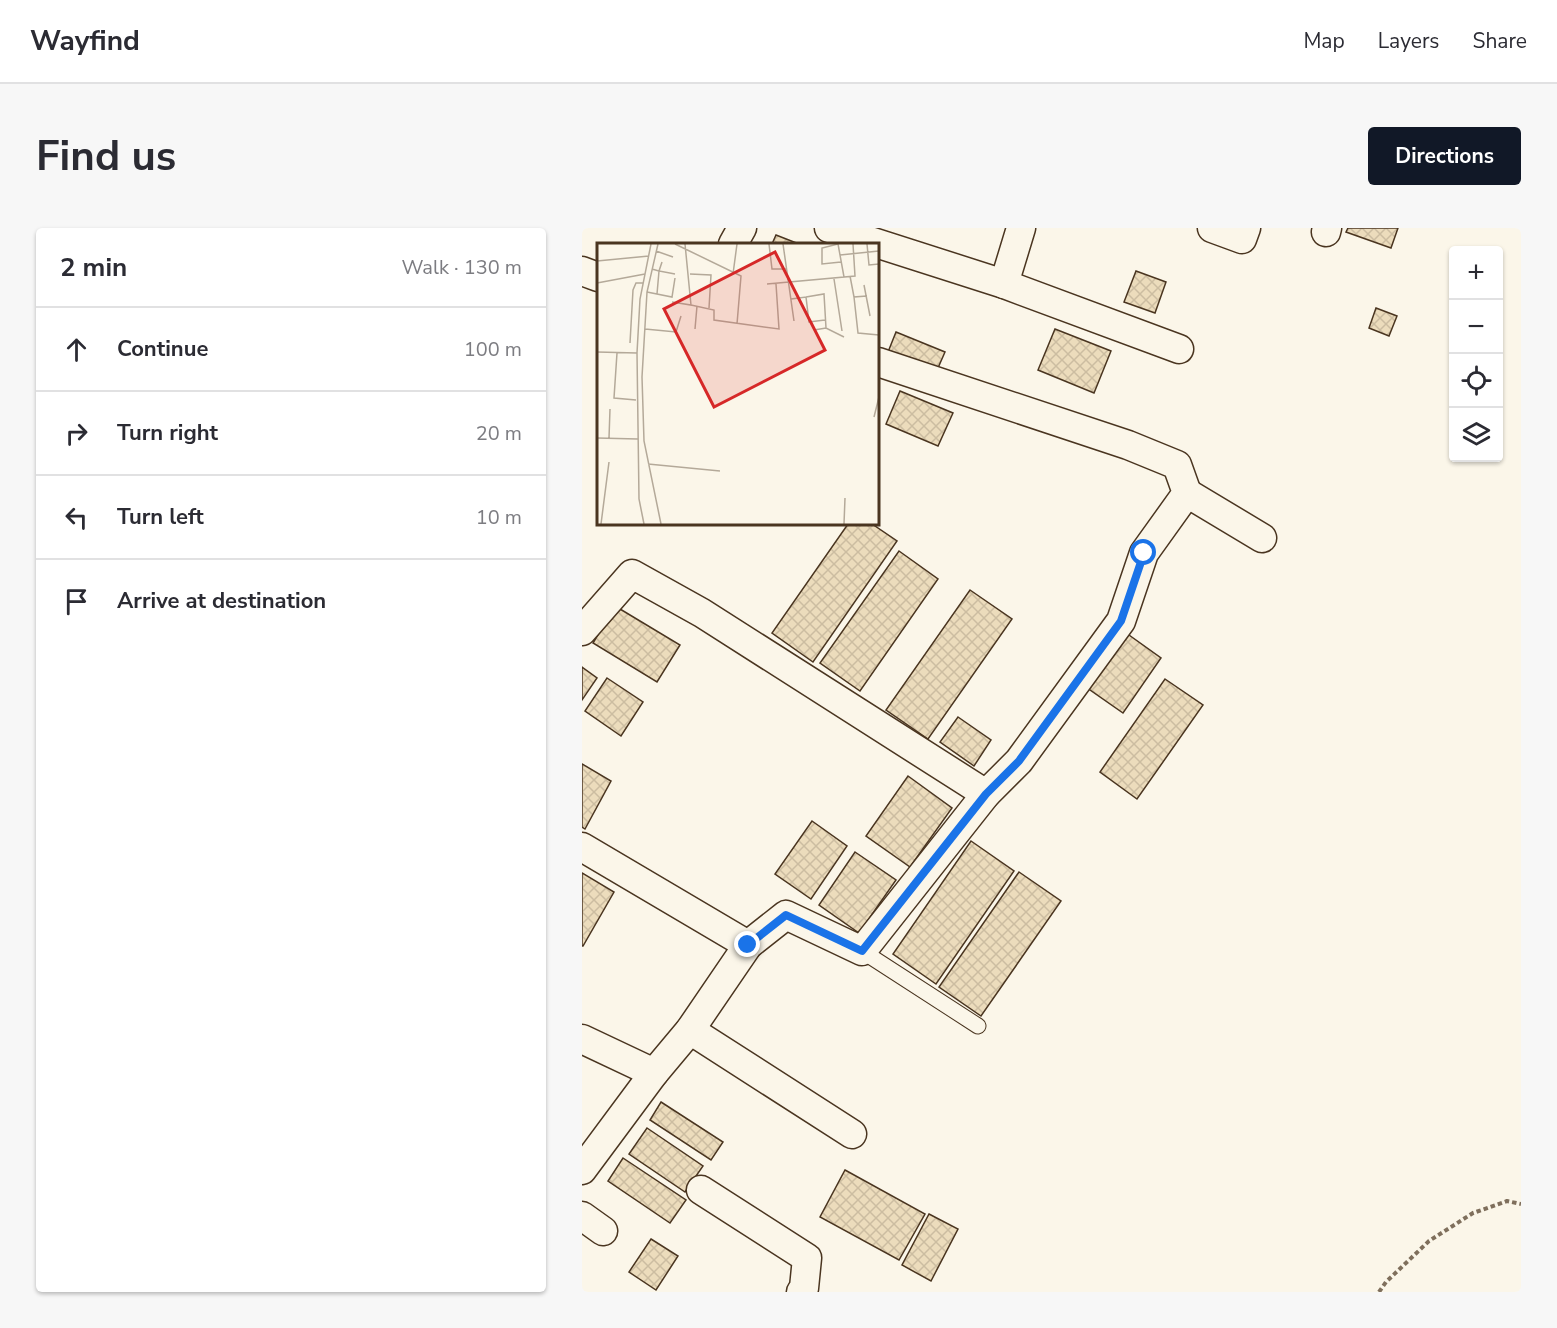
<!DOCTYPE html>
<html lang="en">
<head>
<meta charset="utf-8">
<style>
	:root { --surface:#fff; --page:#f7f7f7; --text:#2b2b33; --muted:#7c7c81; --line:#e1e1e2; --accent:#111827 }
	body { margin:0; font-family:"Nunito Sans",sans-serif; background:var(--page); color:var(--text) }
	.controls { position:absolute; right:18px; top:18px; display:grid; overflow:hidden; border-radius:6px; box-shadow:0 2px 4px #0004 }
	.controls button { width:54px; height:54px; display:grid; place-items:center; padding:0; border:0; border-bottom:2px solid var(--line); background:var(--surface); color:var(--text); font:30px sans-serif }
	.stop { position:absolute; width:18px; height:18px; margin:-14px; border:4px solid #1a73e8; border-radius:50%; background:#fff }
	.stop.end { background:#1a73e8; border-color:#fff; box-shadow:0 2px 6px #0008 }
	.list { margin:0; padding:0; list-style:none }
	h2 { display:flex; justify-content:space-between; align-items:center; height:78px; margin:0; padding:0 24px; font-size:26px }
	h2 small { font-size:20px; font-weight:400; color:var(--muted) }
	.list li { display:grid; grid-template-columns:39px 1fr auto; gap:18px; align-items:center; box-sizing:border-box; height:84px; padding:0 24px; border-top:2px solid var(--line) }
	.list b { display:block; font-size:22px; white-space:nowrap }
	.list em { font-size:20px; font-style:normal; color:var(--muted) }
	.icon { flex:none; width:33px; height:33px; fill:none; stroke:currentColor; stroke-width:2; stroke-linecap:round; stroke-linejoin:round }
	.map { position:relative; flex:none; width:939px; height:1064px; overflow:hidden; border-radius:6px }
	header { display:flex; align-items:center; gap:36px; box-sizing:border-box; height:84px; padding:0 30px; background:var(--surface); border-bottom:2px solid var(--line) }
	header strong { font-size:28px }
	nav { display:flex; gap:33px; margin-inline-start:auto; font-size:21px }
	.intro { display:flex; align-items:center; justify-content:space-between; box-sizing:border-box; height:144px; padding:0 36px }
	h1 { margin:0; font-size:42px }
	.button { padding:15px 27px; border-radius:6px; background:var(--accent); color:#fff; font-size:21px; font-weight:700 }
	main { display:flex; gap:36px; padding:0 36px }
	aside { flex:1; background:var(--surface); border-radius:6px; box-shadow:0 2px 4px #0004 }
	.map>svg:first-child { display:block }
	.building { fill:url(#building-cross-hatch); stroke:#4a3520; stroke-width:1.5 }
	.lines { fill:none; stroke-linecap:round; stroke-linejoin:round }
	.lane-casing { stroke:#4a3520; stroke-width:17 }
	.street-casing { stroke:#4a3520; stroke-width:31 }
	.path { stroke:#7f6f5c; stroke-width:4; stroke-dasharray:4.5 3; stroke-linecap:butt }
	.lane { stroke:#fbf6e9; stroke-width:15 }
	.street { stroke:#fbf6e9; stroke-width:28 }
	.route { stroke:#1a73e8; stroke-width:8 }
	.inset-road { fill:none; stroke:#b4a999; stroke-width:1.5 }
	.view { fill:#d62828; fill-opacity:0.15; stroke:#d62828; stroke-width:3 }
	.inset-edge { fill:none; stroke:#4a3520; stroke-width:3 }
</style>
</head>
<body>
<header>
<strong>Wayfind</strong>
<nav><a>Map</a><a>Layers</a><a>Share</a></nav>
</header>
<div class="intro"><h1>Find us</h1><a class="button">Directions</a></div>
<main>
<aside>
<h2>2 min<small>Walk · 130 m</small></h2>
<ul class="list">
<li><svg class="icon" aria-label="ahead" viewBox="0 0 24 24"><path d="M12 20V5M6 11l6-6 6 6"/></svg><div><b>Continue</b></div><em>100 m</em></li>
<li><svg class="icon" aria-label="right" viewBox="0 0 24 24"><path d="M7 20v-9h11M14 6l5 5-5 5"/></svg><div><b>Turn right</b></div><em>20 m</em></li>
<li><svg class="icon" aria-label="left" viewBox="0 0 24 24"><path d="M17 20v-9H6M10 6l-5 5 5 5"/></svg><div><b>Turn left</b></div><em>10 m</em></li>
<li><svg class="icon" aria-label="arrive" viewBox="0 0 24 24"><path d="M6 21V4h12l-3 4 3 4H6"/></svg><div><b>Arrive at destination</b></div></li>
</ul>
</aside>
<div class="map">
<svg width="939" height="1064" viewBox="0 0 939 1064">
	<defs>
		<pattern id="building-cross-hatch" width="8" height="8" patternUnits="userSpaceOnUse" patternTransform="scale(1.5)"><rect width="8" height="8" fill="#ecdcbc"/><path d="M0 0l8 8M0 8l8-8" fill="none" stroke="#ccbda1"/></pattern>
	</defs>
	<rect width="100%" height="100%" fill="#fbf6e9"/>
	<g class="building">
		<polygon points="766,0 816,0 809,20 764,4"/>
		<polygon points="194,7 217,16 190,16"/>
		<polygon points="554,43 584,54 573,85 542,74"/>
		<polygon points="794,80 815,88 807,108 787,100"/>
		<polygon points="473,101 529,123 512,165 456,142"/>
		<polygon points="314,104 363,124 352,149 304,129"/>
		<polygon points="318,163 371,185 356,218 304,196"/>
		<polygon points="266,296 290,296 315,313 231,434 190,405"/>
		<polygon points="317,323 356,351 278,463 238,435"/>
		<polygon points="388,362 430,391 346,511 304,482"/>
		<polygon points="33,378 98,417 75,454 11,415"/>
		<polygon points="540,402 579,430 541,485 501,457"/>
		<polygon points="0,439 15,450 0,472"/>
		<polygon points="25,450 61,474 39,508 3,483"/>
		<polygon points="583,451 621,477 555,571 518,544"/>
		<polygon points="376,489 409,512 392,538 358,514"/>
		<polygon points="0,536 29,553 3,601 0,599"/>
		<polygon points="326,548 370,580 328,639 284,608"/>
		<polygon points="230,593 265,618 229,671 193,646"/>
		<polygon points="389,613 432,643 354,756 311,726"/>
		<polygon points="273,624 314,652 277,705 237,677"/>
		<polygon points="437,644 479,673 399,788 357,759"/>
		<polygon points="0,645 32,664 1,718 0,718"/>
		<polygon points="79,874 141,914 129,932 68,892"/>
		<polygon points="65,900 121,938 103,964 47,926"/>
		<polygon points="41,930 104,972 88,995 26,953"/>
		<polygon points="263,942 343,986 317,1032 238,989"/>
		<polygon points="347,986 376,1001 349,1053 320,1037"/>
		<polygon points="69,1011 96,1028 74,1062 47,1044"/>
	</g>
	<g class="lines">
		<defs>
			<polyline id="lane" points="280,723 396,798"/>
			<g id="street">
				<polyline points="247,0 422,56 597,121"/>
				<polyline points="630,0 660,11 664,0"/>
				<polyline points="744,4 745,0"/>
				<polyline points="151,16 160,0"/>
				<polyline points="0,43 16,49"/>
				<polyline points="422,56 439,0"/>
				<polyline points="605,265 680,310"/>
				<polyline points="0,403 50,346 120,385 404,566"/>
				<polyline points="0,619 166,717"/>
				<polyline points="108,802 270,906"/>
				<polyline points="0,811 72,845 0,942"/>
				<polyline points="72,845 108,802 166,717 204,687 280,723 404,566 437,533 539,393 562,325 605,265 595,237 546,217 296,134"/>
				<polyline points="119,962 225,1030 222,1060 219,1064"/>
				<polyline points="0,988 21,1003"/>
			</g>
		</defs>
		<use href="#lane" class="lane-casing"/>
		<use href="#street" class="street-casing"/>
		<polyline class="path" points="797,1064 804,1054 847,1013 891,985 925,973 939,976"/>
		<use href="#lane" class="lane"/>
		<use href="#street" class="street"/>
	</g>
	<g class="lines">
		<polyline class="route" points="166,717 204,687 280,723 404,566 437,533 539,393 562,325"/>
	</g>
	<g transform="translate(15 15)">
		<rect width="282" height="282" fill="#fbf6e9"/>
		<path class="inset-road" d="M 61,1 L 50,49 L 45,134 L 47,198 L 64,281M 78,1 L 144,33 L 140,81M 172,1 L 175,26 L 189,26M 186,1 L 197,78M 241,1 L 225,5 L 225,21 L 244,19M 241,1 L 247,34M 270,1 L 272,22 L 282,21M 59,8 L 76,14M 243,12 L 282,8M 0,18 L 52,13M 65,19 L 62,28 L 78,31M 55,26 L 62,28 L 60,51M 93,31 L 114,32 L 112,65M 136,31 L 140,1M 253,33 L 257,54M 237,36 L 245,88M 0,40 L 48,31M 170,41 L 258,33 L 256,1M 267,42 L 273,73M 50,49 L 75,54 L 78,35M 270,53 L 257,54 L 261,90 L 282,92M 209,54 L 227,51 L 229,85M 194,56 L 209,54 L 212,79 L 228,77M 75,59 L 94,62 L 88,1M 94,62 L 117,67 L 117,77 L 182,86 L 179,41M 48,86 L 79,89 L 84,73M 98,86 L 100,63M 217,87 L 229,85 L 247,94M 33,100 L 36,47 L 39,40 L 46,40M 0,109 L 40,110M 20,110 L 17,155 L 39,157M 277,174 L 282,154M 0,195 L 41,196M 12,195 L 13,166M 51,221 L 123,228M 4,281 L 12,219M 47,281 L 42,256 L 40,110 L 43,56 L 54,1M 247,281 L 248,255"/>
		<path class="view" d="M 178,9 L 228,107 L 117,164 L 67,66 Z"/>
		<rect width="282" height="282" class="inset-edge"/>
	</g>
</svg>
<div class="controls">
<button>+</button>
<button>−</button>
<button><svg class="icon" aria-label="locate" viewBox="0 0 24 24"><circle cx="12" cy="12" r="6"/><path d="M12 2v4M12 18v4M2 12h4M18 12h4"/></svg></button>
<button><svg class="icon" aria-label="layers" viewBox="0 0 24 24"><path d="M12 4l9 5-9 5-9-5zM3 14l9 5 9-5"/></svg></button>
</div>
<div class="stop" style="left:562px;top:325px"></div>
<div class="stop end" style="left:166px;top:717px"></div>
</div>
</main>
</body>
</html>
